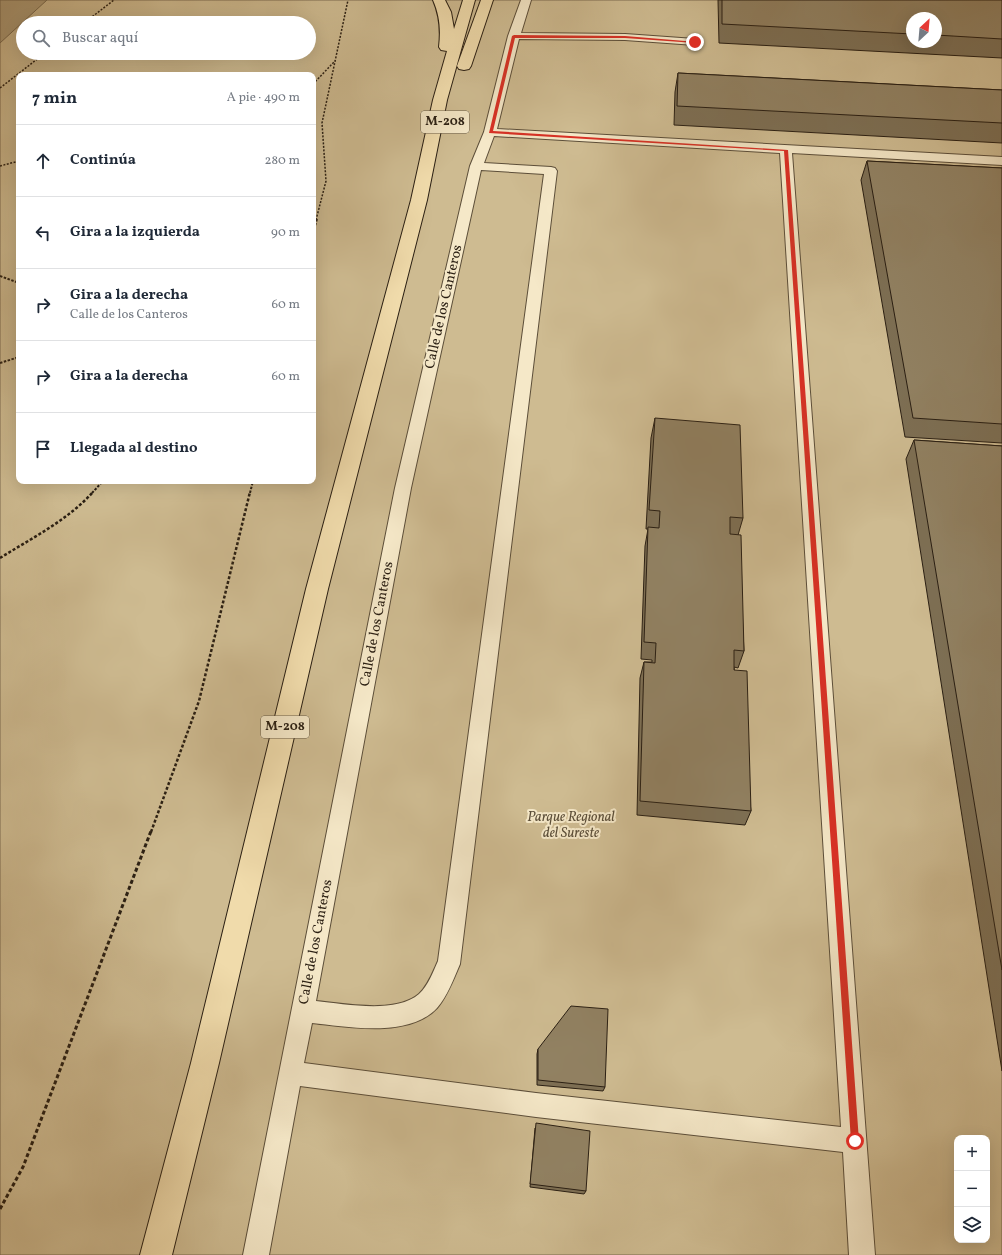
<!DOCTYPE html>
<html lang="es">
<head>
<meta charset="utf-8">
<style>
	:root { --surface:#fff; --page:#f6f6f7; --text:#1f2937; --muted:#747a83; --line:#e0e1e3 }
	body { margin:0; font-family:Vollkorn,serif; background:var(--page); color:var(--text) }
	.controls { position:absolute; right:12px; bottom:12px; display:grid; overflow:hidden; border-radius:8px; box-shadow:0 4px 16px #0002 }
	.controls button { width:36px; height:36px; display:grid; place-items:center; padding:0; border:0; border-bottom:1px solid var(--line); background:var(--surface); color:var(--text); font:20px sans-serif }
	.compass { position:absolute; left:906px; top:12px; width:36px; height:36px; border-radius:50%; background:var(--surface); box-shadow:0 4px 16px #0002; rotate:26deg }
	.stop { position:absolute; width:12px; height:12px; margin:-9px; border:3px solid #d93025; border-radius:50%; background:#fff }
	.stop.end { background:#d93025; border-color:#fff; box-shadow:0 1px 4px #0008 }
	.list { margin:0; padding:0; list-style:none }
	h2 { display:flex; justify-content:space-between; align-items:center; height:52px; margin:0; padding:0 16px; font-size:17px }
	h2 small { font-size:13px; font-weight:400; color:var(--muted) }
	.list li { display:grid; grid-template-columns:26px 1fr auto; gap:12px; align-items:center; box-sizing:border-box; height:72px; padding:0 16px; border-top:1px solid var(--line) }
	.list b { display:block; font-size:15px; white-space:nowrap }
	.list p { margin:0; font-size:13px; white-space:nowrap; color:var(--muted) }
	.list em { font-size:13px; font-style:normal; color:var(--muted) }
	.icon { flex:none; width:22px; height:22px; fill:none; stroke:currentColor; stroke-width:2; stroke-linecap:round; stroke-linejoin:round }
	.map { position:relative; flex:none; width:1002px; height:1255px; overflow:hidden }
	.search { position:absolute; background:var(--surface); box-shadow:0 4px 16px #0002; left:16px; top:16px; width:300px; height:44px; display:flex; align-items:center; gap:10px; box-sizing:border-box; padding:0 14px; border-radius:22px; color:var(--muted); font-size:15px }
	.panel { position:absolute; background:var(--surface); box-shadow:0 4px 16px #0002; left:16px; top:72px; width:300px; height:412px; border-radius:8px }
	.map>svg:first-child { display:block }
	.green { fill:#cebb91; stroke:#7c6d52; fill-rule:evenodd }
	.water { fill:#ad9b77; stroke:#79694f }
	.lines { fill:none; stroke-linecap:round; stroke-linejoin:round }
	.service-casing { stroke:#5c4e39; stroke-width:2 }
	.primary-casing { stroke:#2a1f13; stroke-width:2 }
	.path-far3 { stroke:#2a1f13; stroke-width:1.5; stroke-dasharray:2 1.5; stroke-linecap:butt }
	.path-far2 { stroke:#2a1f13; stroke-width:2; stroke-dasharray:2.5 1.5; stroke-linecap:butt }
	.path-far1 { stroke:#2a1f13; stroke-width:2.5; stroke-dasharray:3 2; stroke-linecap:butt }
	.path { stroke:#2a1f13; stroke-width:3; stroke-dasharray:4 2.5; stroke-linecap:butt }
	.service { fill:#f5e8c8; fill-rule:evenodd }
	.primary { fill:#f0dbab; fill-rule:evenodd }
	.wall { fill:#7d6f54; stroke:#2a1f13; fill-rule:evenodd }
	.building { fill:#918162; stroke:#2a1f13 }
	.route { fill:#d93025 }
	.labels { text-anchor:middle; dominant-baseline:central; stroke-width:4; stroke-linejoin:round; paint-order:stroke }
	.shield { fill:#f5e8c8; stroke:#675b49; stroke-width:1 }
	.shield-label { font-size:13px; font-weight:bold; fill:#2a1f13 }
	.street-label { font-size:14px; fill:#2a1f13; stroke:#f5e8c8 }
	.park-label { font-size:14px; font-style:italic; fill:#5b4e39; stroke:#f5e8c8 }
</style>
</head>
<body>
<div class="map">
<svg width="1002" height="1255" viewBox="0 0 1002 1255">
	<rect width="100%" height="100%" fill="#f0dbab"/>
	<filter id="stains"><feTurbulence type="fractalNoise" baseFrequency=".005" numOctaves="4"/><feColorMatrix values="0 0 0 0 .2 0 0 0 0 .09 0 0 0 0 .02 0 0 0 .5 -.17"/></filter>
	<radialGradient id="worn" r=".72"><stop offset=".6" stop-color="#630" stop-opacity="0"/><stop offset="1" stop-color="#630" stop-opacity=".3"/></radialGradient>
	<path class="green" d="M 0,0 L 1002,0 L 1002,1255 L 0,1255 ZM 912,18 L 936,18 L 936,42 L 912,42 ZM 23,23 L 309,23 L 309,53 L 23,53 ZM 19,75 L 313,75 L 313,481 L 19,481 ZM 957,1138 L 987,1138 L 987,1240 L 957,1240 Z"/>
	<polygon class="water" points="0,0 47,0 0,43"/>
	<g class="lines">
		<defs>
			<path id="service" d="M 521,0 L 531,0 L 521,33 L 625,34 L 695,39 L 701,42 L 695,45 L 625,40 L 519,39 L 497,129 L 1002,157 L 1002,165 L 792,153 L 875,1255 L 849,1255 L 843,1152 L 536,1117 L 300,1086 L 269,1255 L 243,1255 L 395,488 L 470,166 L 484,132 L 508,36 ZM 494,136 L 780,153 L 841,1127 L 536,1093 L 304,1063 L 312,1023 C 348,1027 409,1038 437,1008 C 447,997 454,978 460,964 L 557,171 L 555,168 L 551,167 L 484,163 ZM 481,170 L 544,174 L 438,961 C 433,972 428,986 419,994 C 396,1014 345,1004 316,1001 L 411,488 Z"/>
			<g id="primary">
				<path d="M 433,0 L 445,0 L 451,12 L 454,29 L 463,0 L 475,0 L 447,100 L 427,200 L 328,589 L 219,1063 L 172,1255 L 140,1255 L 191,1063 L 306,589 L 411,200 L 433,100 L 447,51 L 441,50 L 439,47 C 441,30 440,16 433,0 Z"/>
				<polygon points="481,0 493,0 471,66 469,69 464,70 459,69 457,66"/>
			</g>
		</defs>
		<use href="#service" class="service-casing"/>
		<use href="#primary" class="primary-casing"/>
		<g class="path-far3">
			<polyline points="84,23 114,0"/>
			<polyline points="313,84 335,61"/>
			<polyline points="0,88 45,53"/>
			<polyline points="0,166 19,161"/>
			<polyline points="316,220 326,181 322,123 348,0"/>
		</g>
		<g class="path-far2">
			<polyline points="313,233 317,219"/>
			<polyline points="0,276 19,283"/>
			<polyline points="0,363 19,357"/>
			<polyline points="92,493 103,481"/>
			<polyline points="250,493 253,481"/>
		</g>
		<g class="path-far1">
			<path d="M 0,558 C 32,538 68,520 93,492"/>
			<polyline points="151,832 199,701 250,492"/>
		</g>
		<polyline class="path" points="0,1209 23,1167 151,831"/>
		<use href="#service" class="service"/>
		<use href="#primary" class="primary"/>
	</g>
	<g class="wall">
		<path d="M 718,0 L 1002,0 L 1002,58 L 719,43 ZM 912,18 L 936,18 L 936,42 L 912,42 Z"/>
		<polygon points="678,73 1002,90 1002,143 674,125 675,92"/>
		<polygon points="867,161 1002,168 1002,443 905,437 861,180"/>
		<polygon points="655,418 743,518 738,535 744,651 738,668 734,667 751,811 745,825 637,815 640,678 644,662 652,662 652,660 641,659 645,546 648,529 646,529 651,438"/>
		<polygon points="914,440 1002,446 1002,1071 906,459"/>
		<polygon points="538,1049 605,1087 603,1091 537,1085 537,1054"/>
		<polygon points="535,1128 586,1191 584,1194 530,1187"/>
	</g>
	<g class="building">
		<polygon points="722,0 1002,0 1002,39 936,35 936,18 912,18 912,34 722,24"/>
		<polygon points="678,73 1002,90 1002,123 677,106"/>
		<polygon points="867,161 1002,168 1002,424 913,418"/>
		<polygon points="655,418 740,425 743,518 730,517 730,534 741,535 744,651 734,650 734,670 747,671 751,811 640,801 644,662 655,663 656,643 644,642 648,527 659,528 660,511 649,510"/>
		<polygon points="914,440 1002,446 1002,970"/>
		<polygon points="571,1006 608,1009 605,1087 538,1080 538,1049"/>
		<polygon points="536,1123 590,1131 586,1191 530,1184"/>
	</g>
	<polygon class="route" points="514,35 625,36 697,42 695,43 625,38 515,38 493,131 788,150 859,1141 858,1144 855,1146 852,1144 851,1141 784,151 489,133 512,36"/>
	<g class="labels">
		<g class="shield">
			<rect x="421" y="111" width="48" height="22" rx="3"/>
			<rect x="261" y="716" width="48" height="22" rx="3"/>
		</g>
		<g class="shield-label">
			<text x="445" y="122">M-208</text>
			<text x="285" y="727">M-208</text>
		</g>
		<g class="street-label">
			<text transform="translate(444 307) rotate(-77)">Calle de los Canteros</text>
			<text transform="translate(377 624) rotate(-79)">Calle de los Canteros</text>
			<text transform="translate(316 942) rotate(-79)">Calle de los Canteros</text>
		</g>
		<g class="park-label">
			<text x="571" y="817">Parque Regional<tspan x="571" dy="16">del Sureste</tspan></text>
		</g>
	</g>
	<rect width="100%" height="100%" filter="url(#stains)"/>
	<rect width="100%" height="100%" fill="url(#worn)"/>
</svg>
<div class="controls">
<button>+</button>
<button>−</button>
<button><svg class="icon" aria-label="layers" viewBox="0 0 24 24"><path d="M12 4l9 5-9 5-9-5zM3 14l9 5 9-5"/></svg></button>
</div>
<svg class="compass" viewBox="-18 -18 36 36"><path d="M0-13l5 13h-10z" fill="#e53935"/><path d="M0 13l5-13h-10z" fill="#747a83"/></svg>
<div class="stop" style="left:855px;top:1141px"></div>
<div class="stop end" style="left:695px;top:42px"></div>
<div class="search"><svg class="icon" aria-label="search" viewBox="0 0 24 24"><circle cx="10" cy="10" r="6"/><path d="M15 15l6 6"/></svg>Buscar aquí</div>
<section class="panel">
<h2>7 min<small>A pie · 490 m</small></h2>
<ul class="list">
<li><svg class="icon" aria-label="ahead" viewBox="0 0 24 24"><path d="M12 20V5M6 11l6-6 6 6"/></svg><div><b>Continúa</b></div><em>280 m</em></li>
<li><svg class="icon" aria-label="left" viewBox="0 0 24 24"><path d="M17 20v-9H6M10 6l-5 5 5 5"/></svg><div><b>Gira a la izquierda</b></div><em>90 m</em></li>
<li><svg class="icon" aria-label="right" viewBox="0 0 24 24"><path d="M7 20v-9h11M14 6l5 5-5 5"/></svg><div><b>Gira a la derecha</b><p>Calle de los Canteros</p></div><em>60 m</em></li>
<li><svg class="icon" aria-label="right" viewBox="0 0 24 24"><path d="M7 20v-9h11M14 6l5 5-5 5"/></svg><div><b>Gira a la derecha</b></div><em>60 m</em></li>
<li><svg class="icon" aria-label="arrive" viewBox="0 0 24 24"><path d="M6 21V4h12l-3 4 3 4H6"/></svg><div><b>Llegada al destino</b></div></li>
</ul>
</section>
</div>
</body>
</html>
